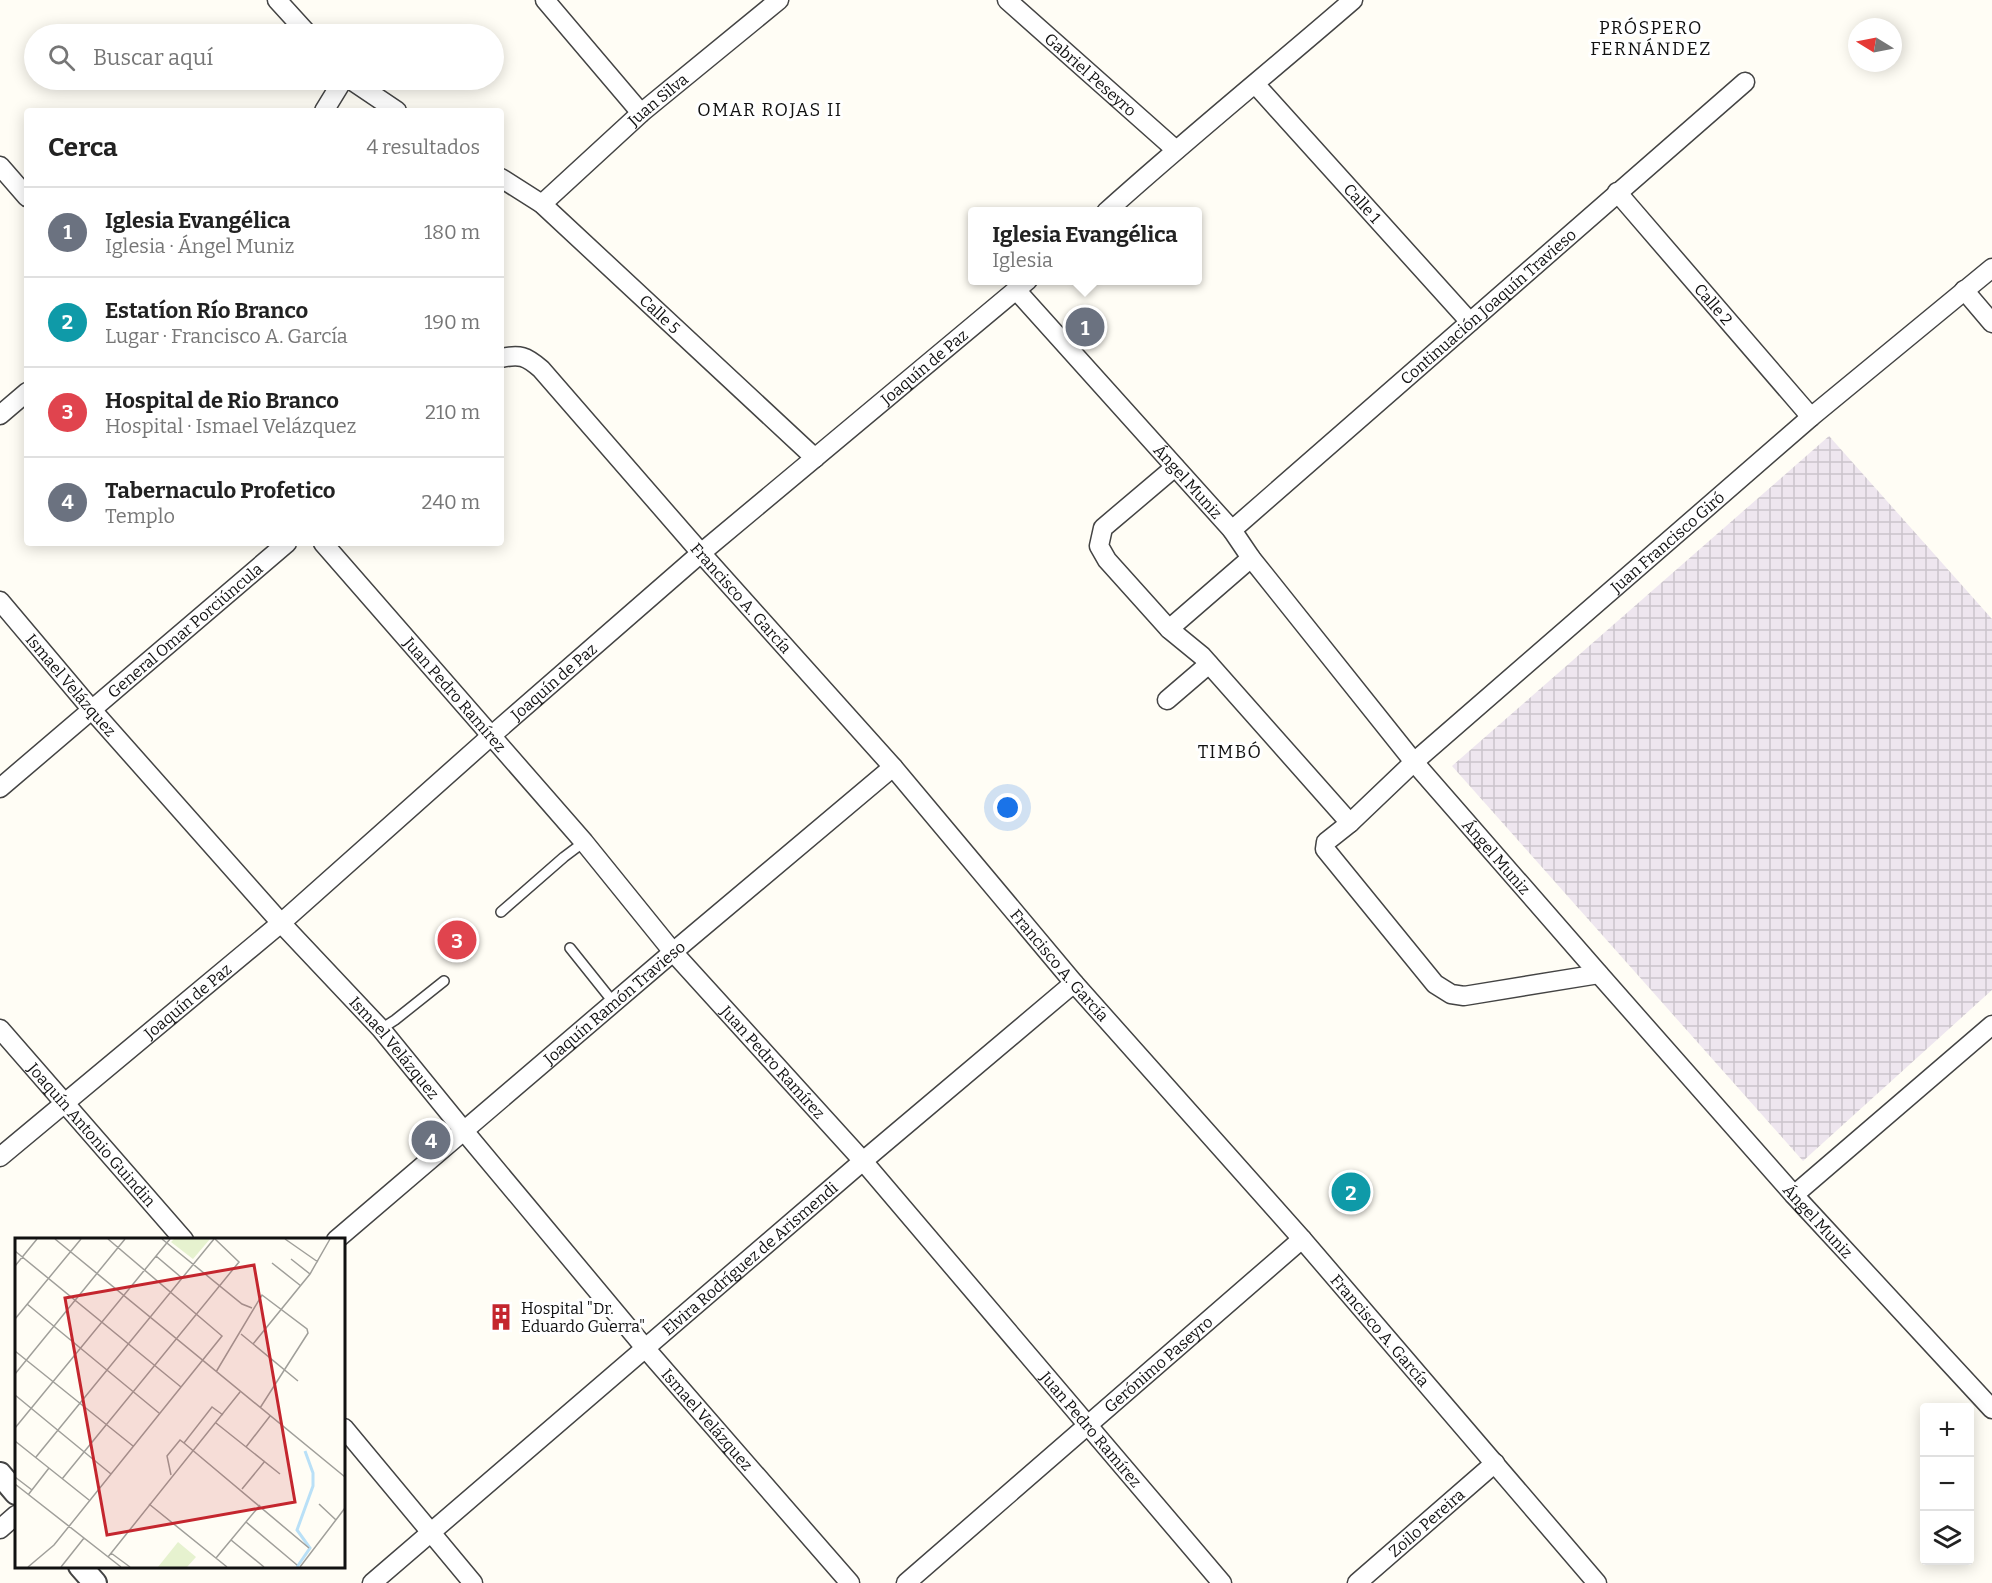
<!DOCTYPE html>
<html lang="es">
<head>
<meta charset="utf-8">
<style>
	:root { --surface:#fff; --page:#f6f6f6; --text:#222; --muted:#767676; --line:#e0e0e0; --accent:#d93025 }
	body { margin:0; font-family:Bitter,serif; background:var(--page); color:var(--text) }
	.controls { position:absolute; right:18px; bottom:18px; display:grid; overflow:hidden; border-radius:6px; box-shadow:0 3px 15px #0003 }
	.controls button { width:54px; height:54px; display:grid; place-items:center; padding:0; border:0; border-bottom:2px solid var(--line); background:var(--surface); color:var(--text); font:30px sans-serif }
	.compass { position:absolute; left:1848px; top:18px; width:54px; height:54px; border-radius:50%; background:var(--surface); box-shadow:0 3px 15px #0003; rotate:280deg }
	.you { position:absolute; left:1008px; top:808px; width:21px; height:21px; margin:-15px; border:4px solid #fff; border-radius:50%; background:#1a73e8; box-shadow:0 0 0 9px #1a73e833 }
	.badge { display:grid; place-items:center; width:39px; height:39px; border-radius:50%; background:var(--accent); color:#fff; font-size:20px; font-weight:700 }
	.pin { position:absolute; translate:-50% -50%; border:3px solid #fff; box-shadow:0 2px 6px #0006 }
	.popup { position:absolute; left:968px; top:207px; width:234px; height:78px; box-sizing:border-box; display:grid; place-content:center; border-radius:6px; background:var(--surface); filter:drop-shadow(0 2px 4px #0005); font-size:20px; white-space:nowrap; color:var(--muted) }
	.popup b { font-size:22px; color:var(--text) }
	.popup::after { content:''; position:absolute; left:50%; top:100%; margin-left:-12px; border:12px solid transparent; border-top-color:var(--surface) }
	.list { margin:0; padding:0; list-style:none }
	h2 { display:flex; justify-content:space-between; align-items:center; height:78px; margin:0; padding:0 24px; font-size:26px }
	h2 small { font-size:20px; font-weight:400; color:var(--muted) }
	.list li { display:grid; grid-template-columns:39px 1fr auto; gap:18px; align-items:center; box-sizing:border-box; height:90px; padding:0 24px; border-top:2px solid var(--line) }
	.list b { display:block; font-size:22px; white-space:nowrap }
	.list p { margin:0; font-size:20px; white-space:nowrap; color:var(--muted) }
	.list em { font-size:20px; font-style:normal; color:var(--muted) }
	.icon { flex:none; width:33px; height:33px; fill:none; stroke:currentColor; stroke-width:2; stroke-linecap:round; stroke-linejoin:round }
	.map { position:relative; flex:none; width:1992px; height:1583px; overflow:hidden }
	.search { position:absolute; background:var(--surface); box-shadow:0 3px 15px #0003; left:24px; top:24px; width:480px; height:66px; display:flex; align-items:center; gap:15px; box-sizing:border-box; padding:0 21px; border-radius:33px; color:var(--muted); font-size:22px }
	.panel { position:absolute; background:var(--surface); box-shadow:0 3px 15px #0003; left:24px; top:108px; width:480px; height:438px; border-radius:6px }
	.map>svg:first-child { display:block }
	.industrial { fill:url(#industrial-grid) }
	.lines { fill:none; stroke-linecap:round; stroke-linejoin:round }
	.service-casing { stroke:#444; stroke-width:12 }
	.minor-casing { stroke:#444; stroke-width:21 }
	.tertiary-casing { stroke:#444; stroke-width:26 }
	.service { stroke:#fff; stroke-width:9 }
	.minor { stroke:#fff; stroke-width:18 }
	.tertiary { stroke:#fff; stroke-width:22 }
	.labels { text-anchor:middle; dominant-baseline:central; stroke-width:6; stroke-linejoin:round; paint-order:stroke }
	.street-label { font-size:16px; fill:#111; stroke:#fff }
	.poi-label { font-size:16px; fill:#111; stroke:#fff; text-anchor:start }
	.neighbourhood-label { font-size:18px; letter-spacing:1.5px; fill:#111; stroke:#fff }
	.inset-river { fill:none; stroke:#b9e0f7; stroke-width:3 }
	.inset-road { fill:none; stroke:#a09f9a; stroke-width:1.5 }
	.view { fill:#c4262e; fill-opacity:0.15; stroke:#c4262e; stroke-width:3 }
	.inset-edge { fill:none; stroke:#111; stroke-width:3 }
</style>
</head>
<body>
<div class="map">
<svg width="1992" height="1583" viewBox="0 0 1992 1583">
	<defs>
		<pattern id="industrial-grid" width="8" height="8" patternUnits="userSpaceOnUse" patternTransform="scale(1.5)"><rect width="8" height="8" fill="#eee6ef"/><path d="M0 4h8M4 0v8" fill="none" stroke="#cbc4cc"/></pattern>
	</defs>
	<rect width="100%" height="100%" fill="#fffdf5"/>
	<polygon class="industrial" points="1829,436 1992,619 1992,990 1803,1161 1452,766"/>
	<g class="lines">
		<defs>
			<g id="service">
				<polyline points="501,912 564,857 584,842"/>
				<polyline points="570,948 614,1003"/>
				<polyline points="381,1029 395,1020 444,981"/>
			</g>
			<g id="minor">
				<polyline points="277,0 308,34"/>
				<polyline points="545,0 641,113"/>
				<path id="s1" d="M 1007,0 L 1176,150"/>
				<polyline points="351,80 397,111"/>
				<path id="s2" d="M 1256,85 L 1470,322"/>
				<polyline points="324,111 343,80"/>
				<polyline points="0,166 27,197"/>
				<path id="s3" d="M 501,178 L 542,204 L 815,458"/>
				<path id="s4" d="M 1617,192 L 1811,417"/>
				<path id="s5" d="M 542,204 L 641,113 L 779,0"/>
				<path d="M 1106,212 C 1187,139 1271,71 1353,0"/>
				<polyline points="1964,290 1992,323"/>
				<path id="s6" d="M 1017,291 L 1232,530 L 1251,558 L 1414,762 L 1599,974 L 1794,1195 L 1992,1409"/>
				<path id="s7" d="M 501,358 C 520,354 526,356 541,369 L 701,553 L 893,767 L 1074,983 L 1302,1239 L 1597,1583"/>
				<polyline points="0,415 27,392"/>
				<polyline points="1175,467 1103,528 1099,546 1107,560 1169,629 1202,656 1350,823 1326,842 1325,849 1435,984 1451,994 1464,996 1599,974"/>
				<path id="s8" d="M 1232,530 L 1745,82"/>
				<path id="s9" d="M 323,543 L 584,842 L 673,952 L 863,1161 L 1222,1583"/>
				<path id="s10" d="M 0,601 L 92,710 L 281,923 L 381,1029 L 464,1131 L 646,1349 L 850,1583"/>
				<polyline points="1169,629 1251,558"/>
				<polyline points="1167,700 1209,664"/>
				<path id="s11" d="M 0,788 L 287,543"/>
				<path id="s12" d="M 1350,823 L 1414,762 L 1811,417 L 1992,268"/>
				<path id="s13" d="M 0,1029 L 184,1240"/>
				<path id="s14" d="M 0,1157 L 281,923 L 491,736 L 701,553 L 1028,280"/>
				<polyline points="1794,1195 1992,1025"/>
				<path id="s15" d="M 336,1240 L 673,952 L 893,767"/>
				<polyline points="344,1428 473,1583"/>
				<polyline points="0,1529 16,1515"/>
				<path id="s16" d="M 372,1583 L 863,1161 L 1074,983"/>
				<path id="s17" d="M 906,1583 L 1302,1239"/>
				<path id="s18" d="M 1357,1583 L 1495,1463"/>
			</g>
			<g id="tertiary">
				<polyline points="0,1474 16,1493"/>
				<polyline points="80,1566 95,1583"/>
			</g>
		</defs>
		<use href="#service" class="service-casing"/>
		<use href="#minor" class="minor-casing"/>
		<use href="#tertiary" class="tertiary-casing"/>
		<use href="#service" class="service"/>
		<use href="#minor" class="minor"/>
		<use href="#tertiary" class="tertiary"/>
	</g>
	<defs>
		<symbol id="building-bare" viewBox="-9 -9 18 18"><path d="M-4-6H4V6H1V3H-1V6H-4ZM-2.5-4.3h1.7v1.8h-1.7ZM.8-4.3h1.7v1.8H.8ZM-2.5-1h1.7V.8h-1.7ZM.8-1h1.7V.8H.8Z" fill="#c4262e" stroke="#fff" stroke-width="2.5" paint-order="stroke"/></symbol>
	</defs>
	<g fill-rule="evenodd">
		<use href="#building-bare" x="482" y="1298" width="38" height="38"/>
	</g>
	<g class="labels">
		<g class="street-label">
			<text stroke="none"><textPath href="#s1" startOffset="112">Gabriel Peseyro</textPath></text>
			<text stroke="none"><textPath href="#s5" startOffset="156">Juan Silva</textPath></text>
			<text stroke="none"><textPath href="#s2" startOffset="159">Calle 1</textPath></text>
			<text stroke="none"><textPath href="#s4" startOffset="148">Calle 2</textPath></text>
			<text stroke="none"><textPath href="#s8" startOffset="340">Continuación Joaquín Travieso</textPath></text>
			<text stroke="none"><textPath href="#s3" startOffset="210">Calle 5</textPath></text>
			<text stroke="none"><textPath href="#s14" startOffset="1216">Joaquín de Paz</textPath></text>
			<text stroke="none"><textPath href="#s6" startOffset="256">Ángel Muniz</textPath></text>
			<text stroke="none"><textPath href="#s12" startOffset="424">Juan Francisco Giró</textPath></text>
			<text stroke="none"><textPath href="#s7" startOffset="348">Francisco A. García</textPath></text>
			<text stroke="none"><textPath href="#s11" startOffset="243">General Omar Porciúncula</textPath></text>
			<text stroke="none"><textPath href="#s14" startOffset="730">Joaquín de Paz</textPath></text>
			<text stroke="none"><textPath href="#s10" startOffset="110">Ismael Velázquez</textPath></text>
			<text stroke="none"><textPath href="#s9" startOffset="201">Juan Pedro Ramírez</textPath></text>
			<text stroke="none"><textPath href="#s6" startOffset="742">Ángel Muniz</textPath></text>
			<text stroke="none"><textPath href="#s7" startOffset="834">Francisco A. García</textPath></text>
			<text stroke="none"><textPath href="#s14" startOffset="244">Joaquín de Paz</textPath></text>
			<text stroke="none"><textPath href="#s15" startOffset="366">Joaquín Ramón Travieso</textPath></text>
			<text stroke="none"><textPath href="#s10" startOffset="596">Ismael Velázquez</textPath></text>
			<text stroke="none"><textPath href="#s9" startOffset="687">Juan Pedro Ramírez</textPath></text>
			<text stroke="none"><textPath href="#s13" startOffset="140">Joaquín Antonio Guindin</textPath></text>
			<text stroke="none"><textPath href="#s6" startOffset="1228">Ángel Muniz</textPath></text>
			<text stroke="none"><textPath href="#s16" startOffset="498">Elvira Rodríguez de Arismendi</textPath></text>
			<text stroke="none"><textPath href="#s7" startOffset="1320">Francisco A. García</textPath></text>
			<text stroke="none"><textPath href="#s17" startOffset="334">Gerónimo Paseyro</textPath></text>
			<text stroke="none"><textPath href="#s10" startOffset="1082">Ismael Velázquez</textPath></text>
			<text stroke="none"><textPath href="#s9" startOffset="1173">Juan Pedro Ramírez</textPath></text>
			<text stroke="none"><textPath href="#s18" startOffset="92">Zoilo Pereira</textPath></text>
		</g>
		<g class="poi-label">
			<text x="521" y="1308">Hospital "Dr.<tspan x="521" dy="18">Eduardo Guerra"</tspan></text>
		</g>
		<g class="neighbourhood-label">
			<text x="1651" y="28">PRÓSPERO<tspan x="1651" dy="21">FERNÁNDEZ</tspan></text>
			<text x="770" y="110">OMAR ROJAS II</text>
			<text x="1230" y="752">TIMBÓ</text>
		</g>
	</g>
	<g transform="translate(15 1238)">
		<rect width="330" height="330" fill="#fffdf5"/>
		<path d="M 159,1 L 195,1 L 178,21 L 156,4 ZM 163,304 L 181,319 L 172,329 L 143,329 Z" fill="#e6f2cf"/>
		<path class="inset-river" d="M 282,329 L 295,310 L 282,292 L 298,248 L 298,235 L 290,213"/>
		<path class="inset-road" d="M 40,1 L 330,239M 147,1 L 227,66 L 237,70M 270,1 L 303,24M 0,13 L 166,149M 141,18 L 167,40M 276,21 L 295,36M 257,25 L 286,48M 0,28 L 22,1M 12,66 L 144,175M 0,81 L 66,1M 226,96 L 283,143M 238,106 L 295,36 L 315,1M 0,113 L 118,208M 201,134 L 247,57 L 292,91 L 293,95 L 245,170M 0,136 L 110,1M 0,157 L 96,236M 201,185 L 265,236M 0,190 L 155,1M 0,203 L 74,262M 169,205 L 294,310M 231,209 L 255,178M 21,219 L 199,1M 156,237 L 152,218 L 165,202 L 169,205 L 197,169 L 208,177M 0,239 L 17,252M 47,241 L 224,24 L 200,1M 0,246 L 106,329M 227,251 L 250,223M 13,257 L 34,230M 134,266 L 212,329M 304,266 L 321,282M 231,284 L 282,327M 216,302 L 249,329M 96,315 L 115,329M 93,319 L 225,154M 201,320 L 245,267M 13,329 L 39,307 L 207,98 L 93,1M 46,329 L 69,300M 285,329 L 330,270"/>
		<path class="view" d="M 239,27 L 280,264 L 92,297 L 50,60 Z"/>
		<rect width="330" height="330" class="inset-edge"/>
	</g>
</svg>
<div class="controls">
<button>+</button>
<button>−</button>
<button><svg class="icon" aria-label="layers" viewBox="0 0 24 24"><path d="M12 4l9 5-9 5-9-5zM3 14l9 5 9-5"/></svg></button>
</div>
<svg class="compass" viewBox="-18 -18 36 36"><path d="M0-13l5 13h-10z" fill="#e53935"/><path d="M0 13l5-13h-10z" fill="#767676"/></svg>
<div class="you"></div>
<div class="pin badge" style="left:1085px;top:327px;background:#6b7280">1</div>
<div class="popup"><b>Iglesia Evangélica</b>Iglesia</div>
<div class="pin badge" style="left:1351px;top:1192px;background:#0f9aa8">2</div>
<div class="pin badge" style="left:457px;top:940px;background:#e0444e">3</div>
<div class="pin badge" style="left:431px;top:1140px;background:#6b7280">4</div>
<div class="search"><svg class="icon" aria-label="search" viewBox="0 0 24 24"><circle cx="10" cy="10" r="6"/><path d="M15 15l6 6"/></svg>Buscar aquí</div>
<section class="panel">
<h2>Cerca<small>4 resultados</small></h2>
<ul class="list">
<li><span class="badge" style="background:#6b7280">1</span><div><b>Iglesia Evangélica</b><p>Iglesia · Ángel Muniz</p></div><em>180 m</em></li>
<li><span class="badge" style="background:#0f9aa8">2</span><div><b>Estatíon Río Branco</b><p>Lugar · Francisco A. García</p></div><em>190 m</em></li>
<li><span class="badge" style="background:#e0444e">3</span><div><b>Hospital de Rio Branco</b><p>Hospital · Ismael Velázquez</p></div><em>210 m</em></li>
<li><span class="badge" style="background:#6b7280">4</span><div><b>Tabernaculo Profetico</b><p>Templo</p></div><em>240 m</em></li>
</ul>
</section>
</div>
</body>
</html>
